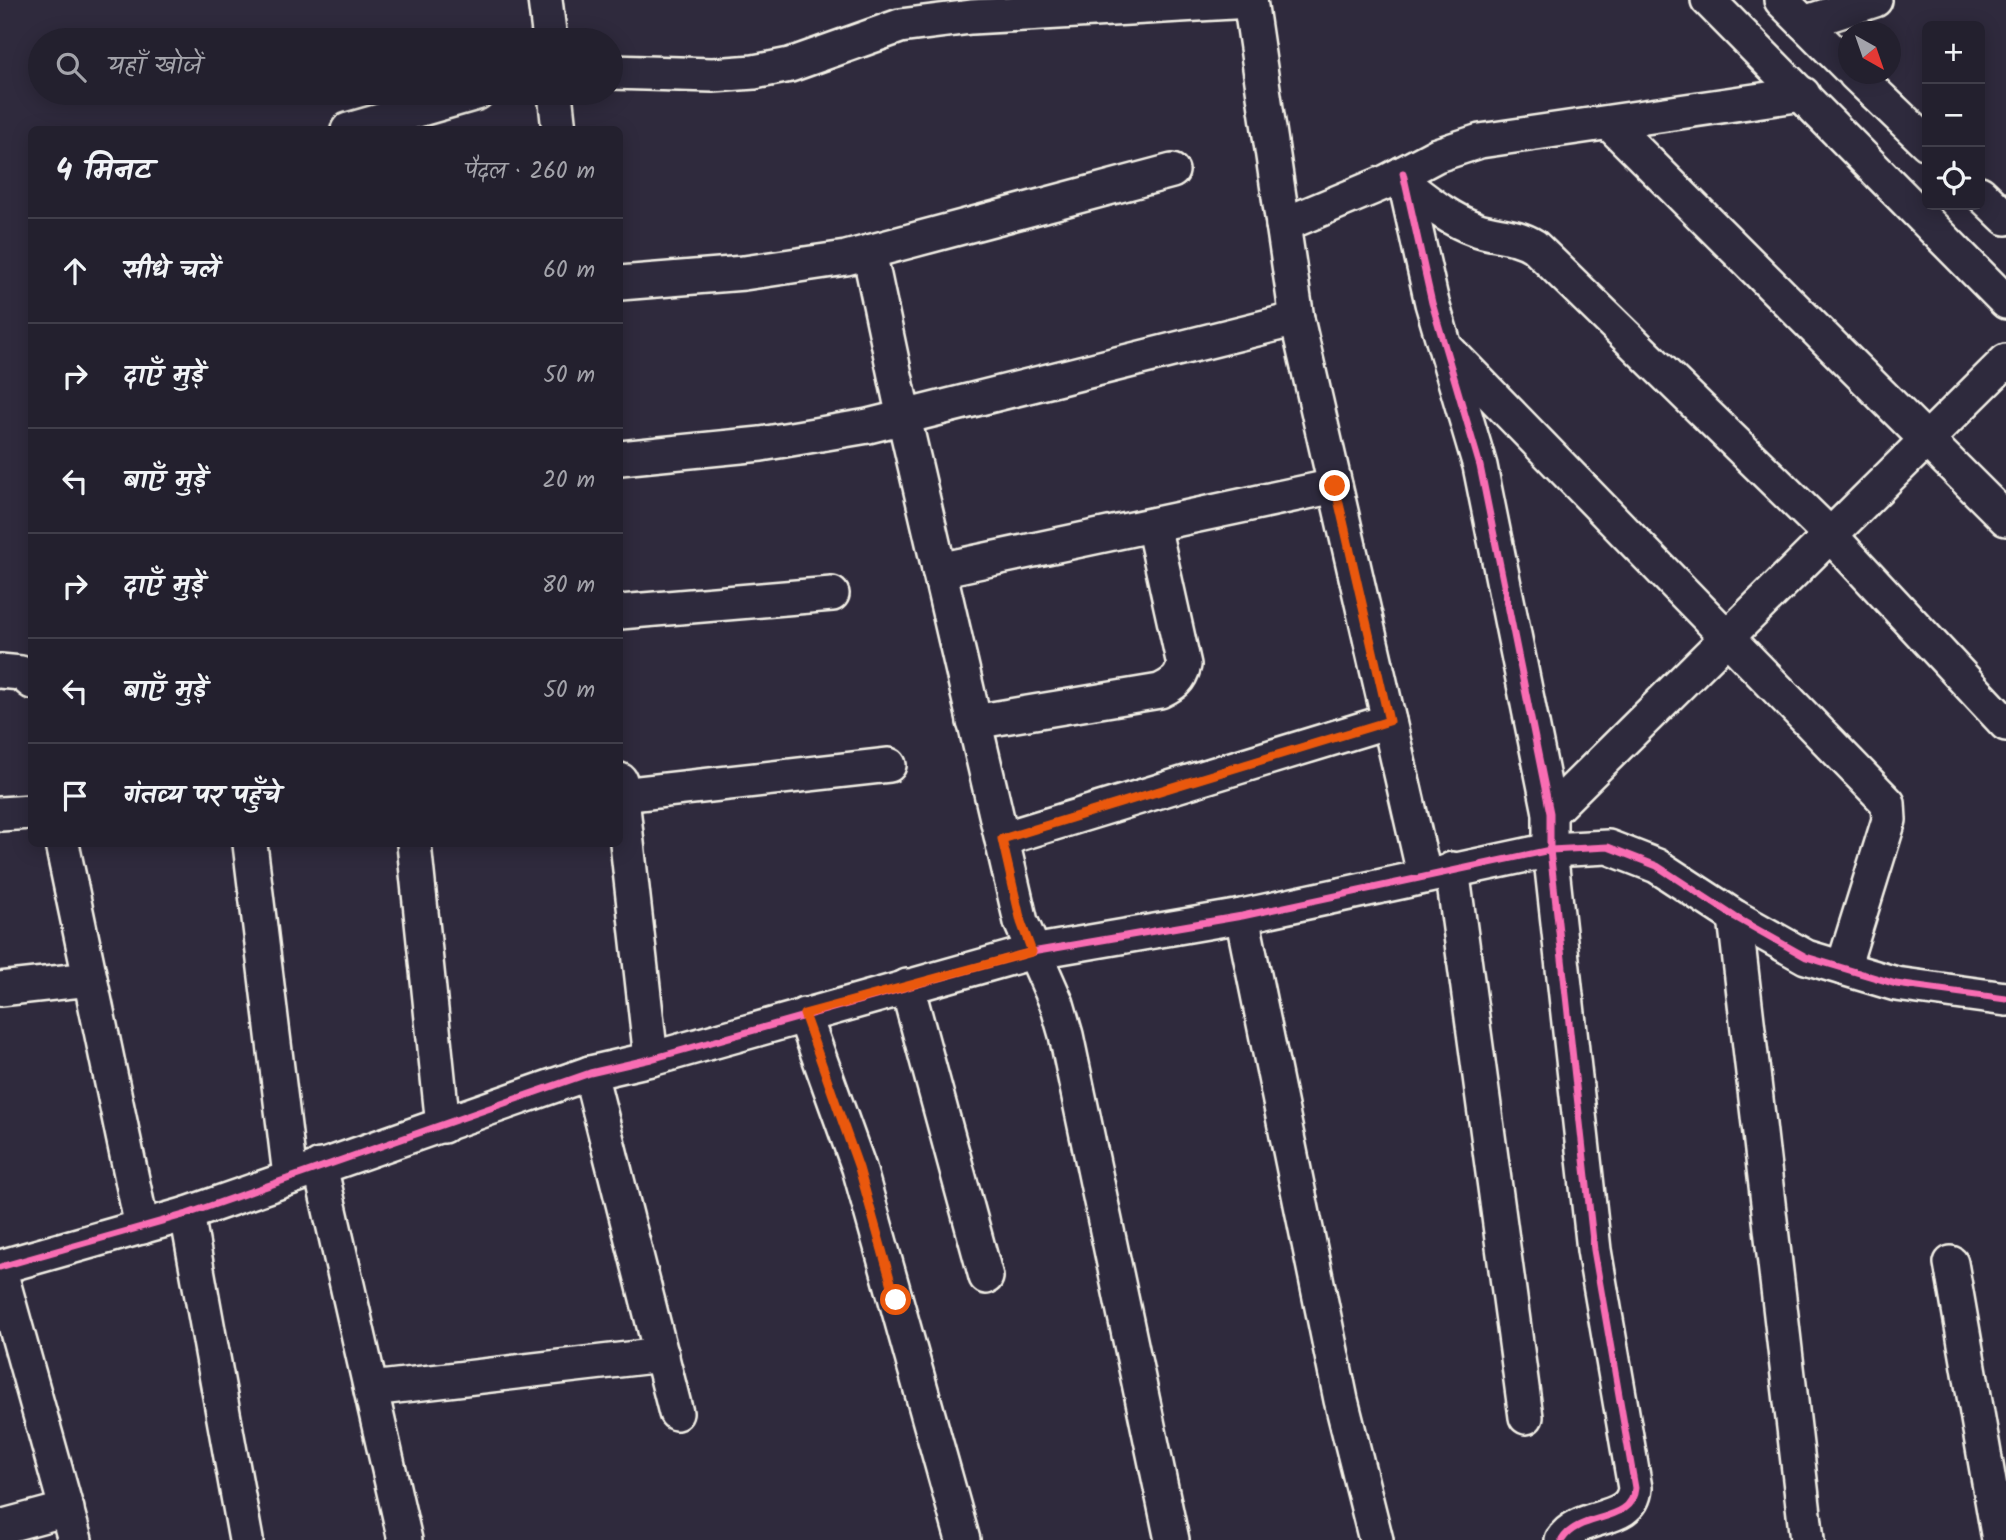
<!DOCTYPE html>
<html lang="hi">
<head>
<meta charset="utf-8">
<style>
	:root { --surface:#23202e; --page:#2b2836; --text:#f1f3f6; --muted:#a3a3aa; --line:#403e4a }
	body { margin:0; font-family:Kalam,"Playpen Sans Deva",sans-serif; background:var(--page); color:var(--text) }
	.controls { position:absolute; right:21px; top:21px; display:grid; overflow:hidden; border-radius:10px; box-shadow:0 4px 18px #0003 }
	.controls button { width:63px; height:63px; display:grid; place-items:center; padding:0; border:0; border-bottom:2px solid var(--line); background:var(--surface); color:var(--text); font:35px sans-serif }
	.compass { position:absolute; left:1838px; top:21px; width:63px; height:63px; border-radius:50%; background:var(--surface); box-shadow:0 4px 18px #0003; rotate:140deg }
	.stop { position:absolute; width:21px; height:21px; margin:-16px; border:5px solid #ea580c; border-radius:50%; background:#fff }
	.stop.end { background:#ea580c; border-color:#fff; box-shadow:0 2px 7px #0008 }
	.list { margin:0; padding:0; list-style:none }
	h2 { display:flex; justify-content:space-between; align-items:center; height:91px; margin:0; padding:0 28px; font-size:30px }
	h2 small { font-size:23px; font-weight:400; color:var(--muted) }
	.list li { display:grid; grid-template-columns:46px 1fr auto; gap:21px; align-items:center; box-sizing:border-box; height:105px; padding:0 28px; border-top:2px solid var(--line) }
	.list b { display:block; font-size:26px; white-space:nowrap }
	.list em { font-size:23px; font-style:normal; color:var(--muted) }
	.icon { flex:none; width:38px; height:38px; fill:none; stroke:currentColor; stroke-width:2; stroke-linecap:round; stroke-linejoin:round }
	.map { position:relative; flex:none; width:2006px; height:1540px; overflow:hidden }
	.search { position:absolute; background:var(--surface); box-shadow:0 4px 18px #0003; left:28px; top:28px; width:595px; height:77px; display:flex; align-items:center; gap:18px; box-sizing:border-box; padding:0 24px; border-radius:38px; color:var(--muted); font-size:26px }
	.panel { position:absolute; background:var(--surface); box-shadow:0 4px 18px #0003; left:28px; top:126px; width:595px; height:721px; border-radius:10px }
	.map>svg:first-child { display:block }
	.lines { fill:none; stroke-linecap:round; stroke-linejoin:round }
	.minor-casing { stroke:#f4f1e8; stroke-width:38 }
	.minor { stroke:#2f2a3d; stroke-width:33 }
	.cycleway-casing { stroke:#2f2a3d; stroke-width:11 }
	.cycleway { stroke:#f96db3; stroke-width:7 }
	.route { stroke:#ea580c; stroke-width:9 }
</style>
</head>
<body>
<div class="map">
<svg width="2006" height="1540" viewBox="0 0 2006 1540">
	<rect width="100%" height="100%" fill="#2f2a3d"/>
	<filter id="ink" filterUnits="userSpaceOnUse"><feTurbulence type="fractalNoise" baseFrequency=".0143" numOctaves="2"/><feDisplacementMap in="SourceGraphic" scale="14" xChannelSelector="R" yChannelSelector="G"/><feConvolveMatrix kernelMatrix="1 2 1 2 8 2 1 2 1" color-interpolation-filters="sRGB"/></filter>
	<g filter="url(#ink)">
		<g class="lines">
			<defs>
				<g id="minor">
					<polyline points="545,0 550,40"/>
					<polyline points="1250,0 1297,319 1424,874"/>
					<polyline points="1708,0 2006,302"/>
					<polyline points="1781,0 1848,67"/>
					<polyline points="1804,23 1875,0"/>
					<polyline points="611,72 713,75 754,72 790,65 900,26 971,17 1250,1"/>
					<polyline points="1855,74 1927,143"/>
					<polyline points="555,93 559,130"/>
					<polyline points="1609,123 2006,519"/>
					<polyline points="348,130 477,93"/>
					<path d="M 1403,173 L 1432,303 L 1480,466 L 1550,813 L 1550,850 L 1594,1250 L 1635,1488 C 1632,1525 1580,1511 1562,1540"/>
					<path d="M 1406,185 C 1428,202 1450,220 1476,229 C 1496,236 1515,234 1534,246 L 1830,535 L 2006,724"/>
					<polyline points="1980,193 2006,218"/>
					<polyline points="1283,225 1386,182 1437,155 1480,141 1803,94"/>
					<polyline points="869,252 904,418 1021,922 1057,1004 1066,1035 1172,1540"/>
					<polyline points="620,283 744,273 846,258 1172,171"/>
					<polyline points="1449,351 1888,803 1889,820 1843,968"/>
					<polyline points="620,458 761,444 868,426 1297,319"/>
					<polyline points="939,570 1335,486"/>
					<polyline points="620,612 832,594"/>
					<polyline points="0,671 21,673 32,682"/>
					<path d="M 974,722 L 1160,691 C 1174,684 1180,680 1184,665 L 1153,525"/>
					<polyline points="620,780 651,1059"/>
					<polyline points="621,795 889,765"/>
					<polyline points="1550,813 2006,361"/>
					<polyline points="0,814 32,812"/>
					<polyline points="1002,839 1389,721"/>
					<polyline points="62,844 142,1227"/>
					<polyline points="250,844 290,1176"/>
					<polyline points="414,844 443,1126"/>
					<polyline points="1452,869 1526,1417"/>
					<polyline points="1242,916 1341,1400 1376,1540"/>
					<polyline points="1735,917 1807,1540"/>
					<polyline points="907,986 986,1277"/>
					<polyline points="0,989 90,979"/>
					<polyline points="804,1015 859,1168 963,1540"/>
					<polyline points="590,1073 676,1413"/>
					<polyline points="320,1166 405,1540"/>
					<polyline points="187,1214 246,1540"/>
					<polyline points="1951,1263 1999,1540"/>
					<polyline points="0,1267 187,1214 590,1073 651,1059 1032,952 1242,916 1550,850 1608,847 1657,866 1735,917 1806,957 1896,984 2006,999"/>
					<polyline points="0,1271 75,1540"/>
					<polyline points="371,1389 662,1355"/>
					<polyline points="0,1527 67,1509"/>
				</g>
			</defs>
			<use href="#minor" class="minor-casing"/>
			<use href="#minor" class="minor"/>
			<defs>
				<g id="cycleway">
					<path d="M 1403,173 L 1432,303 L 1480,466 L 1550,813 L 1550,850 L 1594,1250 L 1635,1488 C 1632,1525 1580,1511 1562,1540"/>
					<polyline points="0,1267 187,1214 590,1073 651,1059 1032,952 1242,916 1550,850 1608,847 1657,866 1735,917 1806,957 1896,984 2006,999"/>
				</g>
			</defs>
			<use href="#cycleway" class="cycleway-casing"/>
			<use href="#cycleway" class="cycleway"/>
		</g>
	</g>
	<g class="lines" filter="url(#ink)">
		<polyline class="route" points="896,1300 859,1168 804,1014 1032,952 1021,922 1002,839 1389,721 1335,486"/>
	</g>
</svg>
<div class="controls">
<button>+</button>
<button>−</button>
<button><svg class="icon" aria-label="locate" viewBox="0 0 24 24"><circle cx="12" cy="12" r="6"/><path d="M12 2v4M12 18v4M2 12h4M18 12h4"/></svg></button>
</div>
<svg class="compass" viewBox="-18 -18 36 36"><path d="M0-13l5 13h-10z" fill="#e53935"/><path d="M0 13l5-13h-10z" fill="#a3a3aa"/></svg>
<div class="stop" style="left:896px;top:1300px"></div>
<div class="stop end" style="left:1335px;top:486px"></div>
<div class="search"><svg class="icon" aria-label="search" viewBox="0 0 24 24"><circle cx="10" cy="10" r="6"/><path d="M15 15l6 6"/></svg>यहाँ खोजें</div>
<section class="panel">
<h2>4 मिनट<small>पैदल · 260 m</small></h2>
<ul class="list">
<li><svg class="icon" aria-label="ahead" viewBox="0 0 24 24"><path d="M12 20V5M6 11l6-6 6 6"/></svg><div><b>सीधे चलें</b></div><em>60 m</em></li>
<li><svg class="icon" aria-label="right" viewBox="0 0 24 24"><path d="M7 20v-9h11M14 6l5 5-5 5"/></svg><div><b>दाएँ मुड़ें</b></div><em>50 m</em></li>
<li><svg class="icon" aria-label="left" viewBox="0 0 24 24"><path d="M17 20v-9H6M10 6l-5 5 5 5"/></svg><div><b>बाएँ मुड़ें</b></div><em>20 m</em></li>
<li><svg class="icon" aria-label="right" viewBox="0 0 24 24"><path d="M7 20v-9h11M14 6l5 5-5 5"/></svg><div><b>दाएँ मुड़ें</b></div><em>80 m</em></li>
<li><svg class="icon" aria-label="left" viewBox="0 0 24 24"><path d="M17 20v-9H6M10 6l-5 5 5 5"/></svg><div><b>बाएँ मुड़ें</b></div><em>50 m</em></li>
<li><svg class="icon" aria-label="arrive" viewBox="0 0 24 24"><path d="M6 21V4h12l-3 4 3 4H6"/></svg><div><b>गंतव्य पर पहुँचे</b></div></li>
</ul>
</section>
</div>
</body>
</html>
